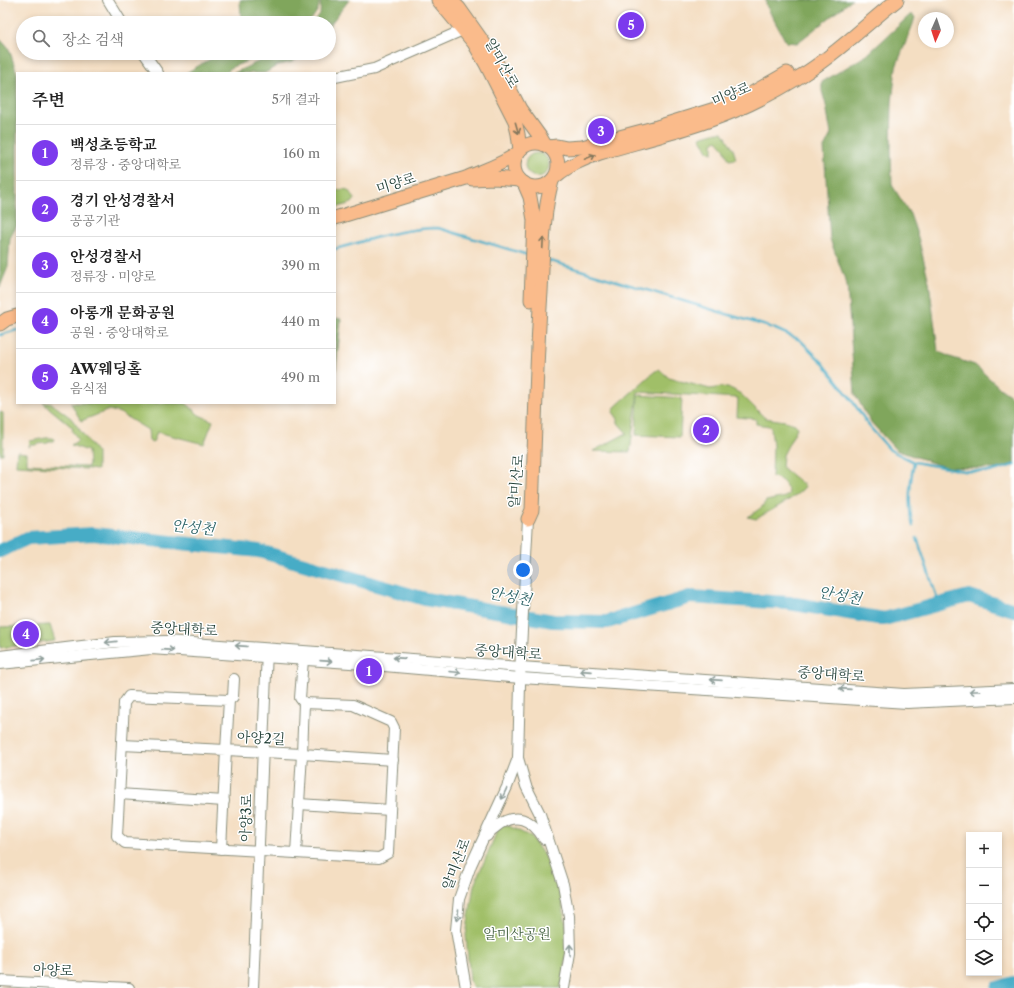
<!DOCTYPE html>
<html lang="ko">
<head>
<meta charset="utf-8">
<style>
	:root { --surface:#fff; --page:#f2f2f2; --text:#222; --muted:#767676; --line:#e0e0e0; --accent:#7c3aed }
	body { margin:0; font-family:"Libre Caslon Text","Noto Serif KR",serif; background:var(--page); color:var(--text) }
	.controls { position:absolute; right:12px; bottom:12px; display:grid; overflow:hidden; border-radius:0px; box-shadow:0 2px 6px #0003 }
	.controls button { width:36px; height:36px; display:grid; place-items:center; padding:0; border:0; border-bottom:1px solid var(--line); background:var(--surface); color:var(--text); font:20px sans-serif }
	.compass { position:absolute; left:918px; top:12px; width:36px; height:36px; border-radius:50%; background:var(--surface); box-shadow:0 2px 6px #0003; rotate:183deg }
	.you { position:absolute; left:523px; top:570px; width:14px; height:14px; margin:-10px; border:3px solid #fff; border-radius:50%; background:#1a73e8; box-shadow:0 0 0 6px #1a73e833 }
	.badge { display:grid; place-items:center; width:26px; height:26px; border-radius:50%; background:var(--accent); color:#fff; font-size:13px; font-weight:700 }
	.pin { position:absolute; translate:-50% -50%; border:2px solid #fff; box-shadow:0 1px 4px #0006 }
	.list { margin:0; padding:0; list-style:none }
	h2 { display:flex; justify-content:space-between; align-items:center; height:52px; margin:0; padding:0 16px; font-size:17px }
	h2 small { font-size:13px; font-weight:400; color:var(--muted) }
	.list li { display:grid; grid-template-columns:26px 1fr auto; gap:12px; align-items:center; box-sizing:border-box; height:56px; padding:0 16px; border-top:1px solid var(--line) }
	.list b { display:block; font-size:15px; white-space:nowrap }
	.list p { margin:0; font-size:13px; white-space:nowrap; color:var(--muted) }
	.list em { font-size:13px; font-style:normal; color:var(--muted) }
	.icon { flex:none; width:22px; height:22px; fill:none; stroke:currentColor; stroke-width:2; stroke-linecap:round; stroke-linejoin:round }
	.map { position:relative; flex:none; width:1014px; height:988px; overflow:hidden }
	.search { position:absolute; background:var(--surface); box-shadow:0 2px 6px #0003; left:16px; top:16px; width:320px; height:44px; display:flex; align-items:center; gap:10px; box-sizing:border-box; padding:0 14px; border-radius:22px; color:var(--muted); font-size:15px }
	.panel { position:absolute; background:var(--surface); box-shadow:0 2px 6px #0003; left:16px; top:72px; width:320px; height:332px; border-radius:0px }
	.map>svg:first-child { display:block }
	.green { fill:#a0bf67; stroke:#607e4e }
	.forest { fill:#80a65c; stroke:#507248 }
	.lines { fill:none; stroke-linecap:round; stroke-linejoin:round }
	.stream { stroke:#46acc6; stroke-width:2.5 }
	.river { stroke:#46acc6; stroke-width:14 }
	.minor-casing { stroke:#8a8e7b; stroke-width:12 }
	.major-casing { stroke:#8a8e7b; stroke-width:15 }
	.minor { stroke:#fff; stroke-width:10 }
	.major { stroke:#fabb8b; stroke-width:13 }
	.oneway { stroke:#82765b }
	.oneway2 { stroke:#8f9e9a }
	.labels { text-anchor:middle; dominant-baseline:central; stroke-width:3; stroke-linejoin:round; paint-order:stroke }
	.street-label { font-size:14px; fill:#1f3d34; stroke:#fff }
	.park-label { font-size:14px; fill:#466443; stroke:#fff }
	.water-label { font-size:15px; font-style:italic; fill:#2d6467; stroke:#fff }
</style>
</head>
<body>
<div class="map">
<svg width="1014" height="988" viewBox="0 0 1014 988">
	<rect width="100%" height="100%" fill="#fff"/>
	<filter id="ink" filterUnits="userSpaceOnUse"><feTurbulence type="fractalNoise" baseFrequency=".025" numOctaves="2"/><feDisplacementMap in="SourceGraphic" scale="8" xChannelSelector="R" yChannelSelector="G"/><feConvolveMatrix kernelMatrix="1 2 1 2 8 2 1 2 1" color-interpolation-filters="sRGB"/></filter>
	<filter id="wash" filterUnits="userSpaceOnUse"><feTurbulence type="fractalNoise" baseFrequency=".012" numOctaves="4" result="noise"/><feDisplacementMap in="SourceGraphic" scale="16" xChannelSelector="R" yChannelSelector="G"/><feGaussianBlur stdDeviation="0.9" result="paint"/><feColorMatrix in="noise" values="0 0 0 0 0 0 0 0 0 0 0 0 0 0 0 0 0 1.4 0 .05"/><feComposite in="paint" operator="in"/></filter>
	<g filter="url(#wash)">
		<rect width="100%" height="100%" fill="#f4dec2"/>
		<g class="green">
			<polygon points="717,132 723,132 733,149 736,159 729,160 724,148 717,140 713,143 713,153 709,152 700,137"/>
			<circle cx="537" cy="165" r="12"/>
			<polygon points="344,189 348,190 355,199 352,203 335,208 335,191"/>
			<path d="M 659,369 L 669,378 L 710,389 L 722,387 L 732,389 L 741,394 L 765,418 L 785,421 L 795,424 L 797,428 L 783,455 L 782,467 L 805,486 C 801,495 766,513 756,519 L 748,517 L 762,507 L 766,501 L 785,497 L 789,494 C 787,485 782,478 772,477 L 773,446 L 771,428 L 769,426 L 756,424 L 756,419 L 737,417 L 738,398 L 638,392 L 630,452 L 593,451 L 627,433 L 618,423 L 618,419 L 613,412 L 615,407 L 654,372 Z"/>
			<polygon points="638,395 682,398 680,437 636,435"/>
			<polygon points="43,403 51,403 71,418 97,453 97,470 88,469 88,465 89,465 88,451 71,445 77,441 78,439 72,431 73,428"/>
			<polygon points="71,403 186,403 199,415 213,421 204,444 157,432 153,442 151,443 149,440 148,430 120,413 109,410 81,421"/>
			<polygon points="0,412 3,413 3,454 0,454"/>
			<polygon points="46,438 53,438 54,440 53,441 49,441 48,443 37,444 36,445 32,445 29,447 30,441"/>
			<polygon points="17,452 27,453 27,464 87,467 87,469 16,465"/>
			<polygon points="50,625 55,641 0,648 0,627"/>
			<polygon points="501,822 531,837 557,874 567,930 565,974 560,988 473,988 470,981 466,935 474,885"/>
		</g>
		<g class="forest">
			<path d="M 240,0 L 319,0 C 320,10 314,16 308,23 L 237,23 L 241,18 Z"/>
			<polygon points="321,0 349,0 329,26 329,23 311,23 320,14"/>
			<polygon points="766,0 852,0 797,43 786,42 766,5"/>
			<polygon points="911,14 915,17 913,24 896,67 892,103 891,149 892,185 910,214 918,237 929,282 938,351 950,357 975,365 1001,389 1014,398 1014,464 996,469 945,467 896,450 869,420 855,394 847,285 830,239 824,148 831,134 826,105 822,91 822,82 867,55"/>
			<polygon points="0,39 9,49 17,73 17,225 10,238 8,267 0,287"/>
			<polygon points="216,53 262,53 250,60 232,67 225,73 186,73 212,58"/>
			<polygon points="273,53 306,53 292,62 278,65 265,73 234,73 264,59"/>
			<polygon points="335,318 341,319 335,379"/>
		</g>
		<g class="lines">
			<g class="stream">
				<path d="M 335,249 C 369,240 403,228 438,228 L 528,255"/>
				<polyline points="547,260 773,328 800,340 823,363 851,399 869,426 890,450 914,462 964,471 990,472 1014,465"/>
				<polyline points="0,335 17,330"/>
				<path d="M 913,526 C 907,506 910,482 914,462"/>
				<polyline points="917,538 939,604"/>
			</g>
			<g class="river">
				<polyline points="0,551 28,538 93,534 259,551 425,599 553,621 607,622 690,597 789,603 884,619 969,596 1014,610"/>
				<polyline points="998,988 1014,983"/>
			</g>
		</g>
	</g>
	<g filter="url(#ink)">
		<g class="lines">
			<defs>
				<g id="minor">
					<polyline points="108,0 122,23"/>
					<polyline points="144,53 158,73"/>
					<polyline points="335,77 374,69 463,30"/>
					<polyline points="528,519 521,649 518,758 526,786 540,814 563,884 569,916 570,953 564,988"/>
					<polyline points="0,656 115,642 166,641 521,667 904,694 1014,689"/>
					<polyline points="303,660 300,698 304,703"/>
					<polyline points="0,664 151,649 350,663 521,678 907,703 1014,698"/>
					<polygon points="129,696 229,700 226,750 302,754 304,703 353,705 391,722 394,728 388,853 379,858 125,843 117,836 124,703"/>
					<polyline points="229,700 233,697 234,679"/>
					<polyline points="122,745 226,750 221,849"/>
					<polyline points="119,794 224,801"/>
					<polyline points="299,804 390,810"/>
					<path d="M 487,836 C 489,832 492,830 496,827 C 515,811 532,819 544,839"/>
					<polyline points="296,853 302,754 393,760"/>
					<polyline points="0,981 129,988"/>
					<polyline points="253,988 267,650"/>
					<polyline points="466,988 456,930 459,899 471,865 507,787 518,758"/>
				</g>
				<g id="major">
					<polyline points="438,0 474,43 486,64 515,121 518,134 520,150"/>
					<polyline points="451,0 459,8 493,56 520,109 541,138 545,145"/>
					<circle cx="536" cy="165" r="22"/>
					<polyline points="549,147 557,146 567,148 582,147 657,127 715,109 747,96 787,73"/>
					<path d="M 556,176 C 569,165 584,159 600,153 C 644,140 691,129 734,111 C 758,101 782,88 804,74 C 838,53 866,24 897,0"/>
					<polyline points="472,179 494,178 520,180"/>
					<polyline points="524,183 530,197 534,220 531,300"/>
					<path d="M 335,218 L 466,178 C 484,170 502,165 518,153"/>
					<polyline points="0,324 7,319 17,316"/>
					<path d="M 528,519 L 532,510 C 535,437 536,364 541,292 C 543,255 542,217 552,181"/>
				</g>
			</defs>
			<use href="#minor" class="minor-casing"/>
			<use href="#major" class="major-casing"/>
			<use href="#minor" class="minor"/>
			<use href="#major" class="major"/>
		</g>
		<defs><path id="oneway-shaft" d="M-6 0H5M1.5-3L5.5 0L1.5 3" fill="none" stroke-width="1.6" stroke-linecap="round" stroke-linejoin="round"/></defs>
		<g class="oneway">
			<use href="#oneway-shaft" transform="translate(517 128) rotate(74)"/>
			<use href="#oneway-shaft" transform="translate(590 157) rotate(-22)"/>
			<use href="#oneway-shaft" transform="translate(543 243) rotate(-87)"/>
		</g>
		<g class="oneway2">
			<use href="#oneway-shaft" transform="translate(111 642) rotate(174)"/>
			<use href="#oneway-shaft" transform="translate(241 646) rotate(-176)"/>
			<use href="#oneway-shaft" transform="translate(168 650) rotate(4)"/>
			<use href="#oneway-shaft" transform="translate(399 658) rotate(-176)"/>
			<use href="#oneway-shaft" transform="translate(39 660) rotate(-6)"/>
			<use href="#oneway-shaft" transform="translate(326 661) rotate(4)"/>
			<use href="#oneway-shaft" transform="translate(586 671) rotate(-176)"/>
			<use href="#oneway-shaft" transform="translate(455 672) rotate(5)"/>
			<use href="#oneway-shaft" transform="translate(716 680) rotate(-176)"/>
			<use href="#oneway-shaft" transform="translate(845 689) rotate(-176)"/>
			<use href="#oneway-shaft" transform="translate(975 691) rotate(177)"/>
			<use href="#oneway-shaft" transform="translate(504 794) rotate(115)"/>
			<use href="#oneway-shaft" transform="translate(458 915) rotate(95)"/>
			<use href="#oneway-shaft" transform="translate(570 950) rotate(-90)"/>
		</g>
	</g>
	<g class="labels">
		<g class="street-label">
			<text transform="translate(502 63) rotate(61)">알미산로</text>
			<text transform="translate(731 94) rotate(-23)">미양로</text>
			<text transform="translate(396 183) rotate(-17)">미양로</text>
			<text transform="translate(516 481) rotate(-85)">알미산로</text>
			<text transform="translate(184 629) rotate(3)">중앙대학로</text>
			<text transform="translate(508 652) rotate(4)">중앙대학로</text>
			<text transform="translate(831 674) rotate(4)">중앙대학로</text>
			<text transform="translate(261 738) rotate(3)">아양2길</text>
			<text transform="translate(246 818) rotate(-88)">아양3로</text>
			<text transform="translate(456 864) rotate(-69)">알미산로</text>
			<text transform="translate(53 970) rotate(3)">아양로</text>
		</g>
		<g class="park-label">
			<text x="517" y="934">알미산공원</text>
		</g>
		<g class="water-label">
			<text transform="translate(193 527) rotate(6)">안성천</text>
			<text transform="translate(840 595) rotate(10)">안성천</text>
			<text transform="translate(510 596) rotate(10)">안성천</text>
		</g>
	</g>
</svg>
<div class="controls">
<button>+</button>
<button>−</button>
<button><svg class="icon" aria-label="locate" viewBox="0 0 24 24"><circle cx="12" cy="12" r="6"/><path d="M12 2v4M12 18v4M2 12h4M18 12h4"/></svg></button>
<button><svg class="icon" aria-label="layers" viewBox="0 0 24 24"><path d="M12 4l9 5-9 5-9-5zM3 14l9 5 9-5"/></svg></button>
</div>
<svg class="compass" viewBox="-18 -18 36 36"><path d="M0-13l5 13h-10z" fill="#e53935"/><path d="M0 13l5-13h-10z" fill="#767676"/></svg>
<div class="you"></div>
<div class="pin badge" style="left:369px;top:671px">1</div>
<div class="pin badge" style="left:706px;top:430px">2</div>
<div class="pin badge" style="left:601px;top:131px">3</div>
<div class="pin badge" style="left:26px;top:634px">4</div>
<div class="pin badge" style="left:631px;top:25px">5</div>
<div class="search"><svg class="icon" aria-label="search" viewBox="0 0 24 24"><circle cx="10" cy="10" r="6"/><path d="M15 15l6 6"/></svg>장소 검색</div>
<section class="panel">
<h2>주변<small>5개 결과</small></h2>
<ul class="list">
<li><span class="badge">1</span><div><b>백성초등학교</b><p>정류장 · 중앙대학로</p></div><em>160 m</em></li>
<li><span class="badge">2</span><div><b>경기 안성경찰서</b><p>공공기관</p></div><em>200 m</em></li>
<li><span class="badge">3</span><div><b>안성경찰서</b><p>정류장 · 미양로</p></div><em>390 m</em></li>
<li><span class="badge">4</span><div><b>아롱개 문화공원</b><p>공원 · 중앙대학로</p></div><em>440 m</em></li>
<li><span class="badge">5</span><div><b>AW웨딩홀</b><p>음식점</p></div><em>490 m</em></li>
</ul>
</section>
</div>
</body>
</html>
